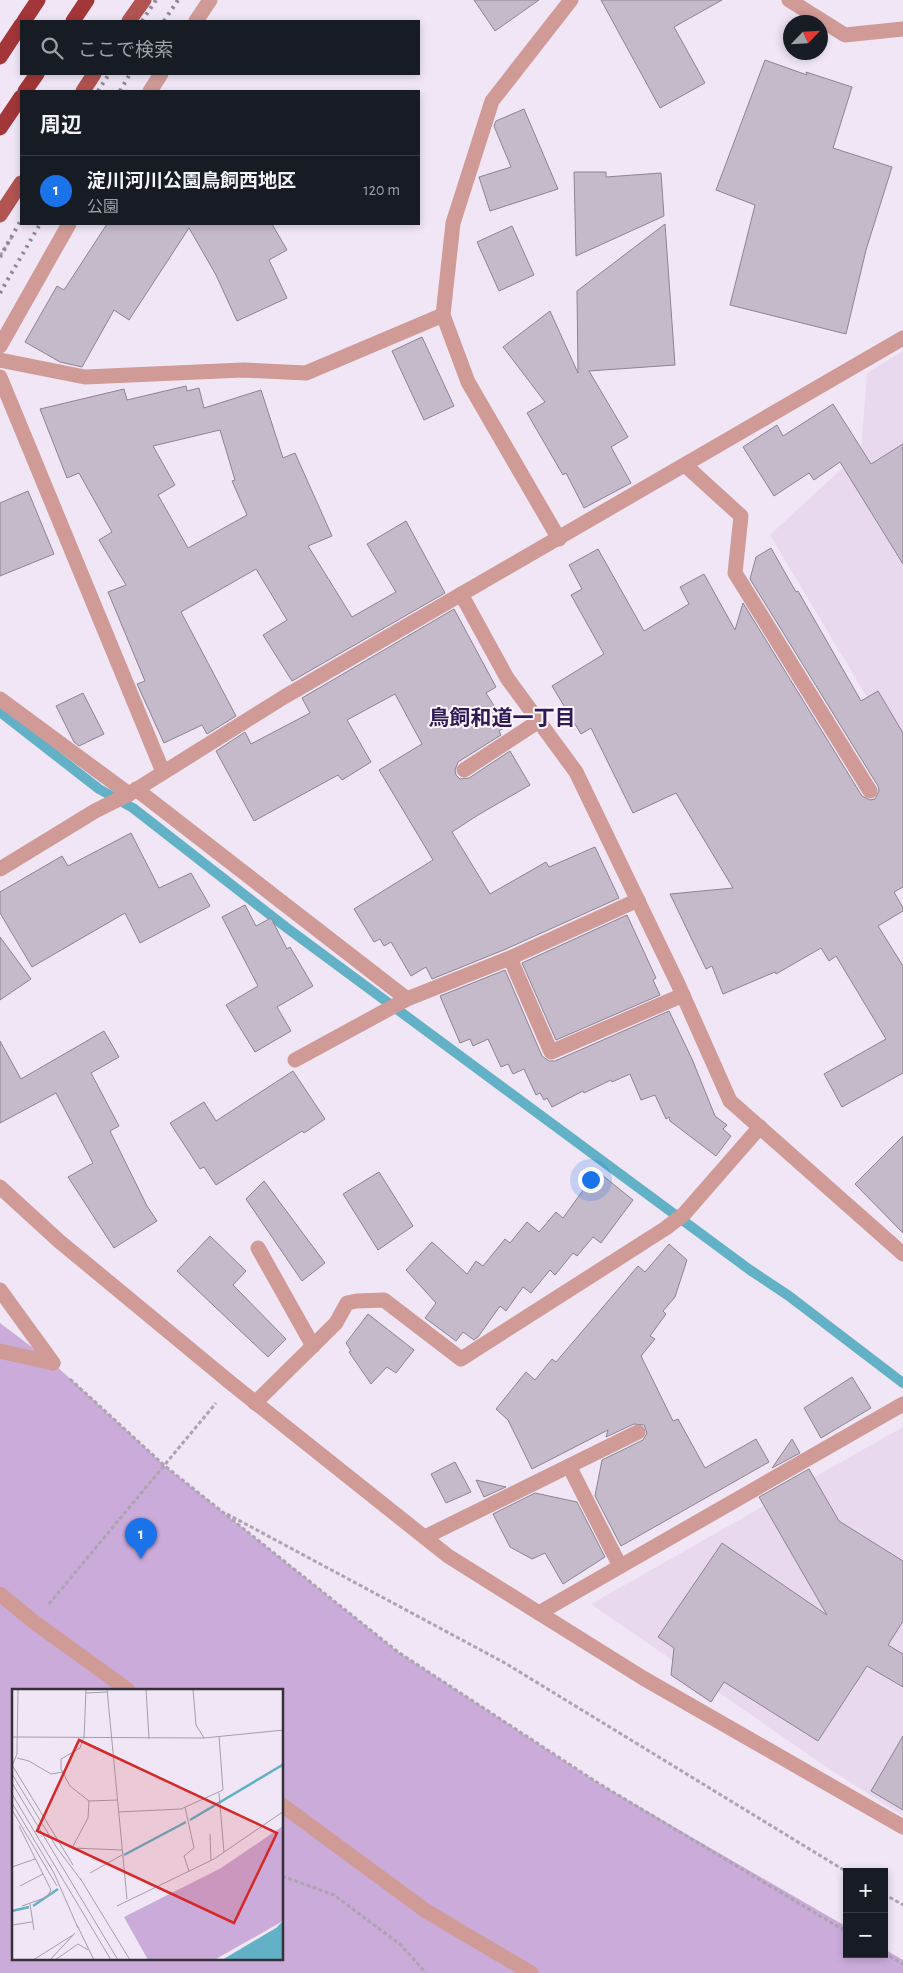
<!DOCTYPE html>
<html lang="ja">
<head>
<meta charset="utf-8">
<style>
	:root { --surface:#171b24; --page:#20242c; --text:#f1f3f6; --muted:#9ea1a6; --line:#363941; --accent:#1a73e8 }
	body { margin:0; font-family:"Alegreya Sans","Noto Sans JP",sans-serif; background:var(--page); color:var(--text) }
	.controls { position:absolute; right:15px; bottom:15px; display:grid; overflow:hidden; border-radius:0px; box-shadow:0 2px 8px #0003 }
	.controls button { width:45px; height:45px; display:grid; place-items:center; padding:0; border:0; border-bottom:1px solid var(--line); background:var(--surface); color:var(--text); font:25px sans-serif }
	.compass { position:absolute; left:783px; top:15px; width:45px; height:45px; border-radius:50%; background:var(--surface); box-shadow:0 2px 8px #0003; rotate:65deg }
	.you { position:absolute; left:590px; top:1179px; width:18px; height:18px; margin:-12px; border:4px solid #fff; border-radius:50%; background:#1a73e8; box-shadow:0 0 0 8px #1a73e833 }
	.badge { display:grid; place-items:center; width:32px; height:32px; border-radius:50%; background:var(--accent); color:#fff; font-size:16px; font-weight:700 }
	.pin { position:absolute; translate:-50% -41px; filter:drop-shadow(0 1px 2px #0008) }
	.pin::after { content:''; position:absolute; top:26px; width:18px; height:15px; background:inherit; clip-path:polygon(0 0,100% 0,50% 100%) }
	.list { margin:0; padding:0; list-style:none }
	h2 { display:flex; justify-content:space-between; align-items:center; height:65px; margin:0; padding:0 20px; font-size:21px }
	h2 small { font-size:16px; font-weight:400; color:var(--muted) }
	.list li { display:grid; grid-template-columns:32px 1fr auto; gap:15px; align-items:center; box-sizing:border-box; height:70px; padding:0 20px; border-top:1px solid var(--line) }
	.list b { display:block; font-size:19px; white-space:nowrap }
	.list p { margin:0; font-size:16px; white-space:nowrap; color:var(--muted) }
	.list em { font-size:16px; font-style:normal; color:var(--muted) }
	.icon { flex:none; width:28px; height:28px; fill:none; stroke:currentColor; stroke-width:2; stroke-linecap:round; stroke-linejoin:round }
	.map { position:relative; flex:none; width:903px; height:1973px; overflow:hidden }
	.search { position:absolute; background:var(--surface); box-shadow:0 2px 8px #0003; left:20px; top:20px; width:400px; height:55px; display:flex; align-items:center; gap:12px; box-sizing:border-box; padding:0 18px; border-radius:0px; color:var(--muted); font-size:19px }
	.panel { position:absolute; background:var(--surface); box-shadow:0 2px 8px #0003; left:20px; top:90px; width:400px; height:135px; border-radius:0px }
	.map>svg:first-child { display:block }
	.built { fill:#e8d9ef }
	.green { fill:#cbabda; fill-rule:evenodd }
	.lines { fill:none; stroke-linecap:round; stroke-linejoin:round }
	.stream { stroke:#62b1c6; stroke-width:10 }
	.building { fill:#c5baca; stroke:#8d8392; fill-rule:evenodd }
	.path { stroke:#aca4b0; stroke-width:3; stroke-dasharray:4 2.5; stroke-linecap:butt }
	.lane { stroke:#d09a97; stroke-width:15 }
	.street { stroke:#d09a97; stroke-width:15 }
	.primary { stroke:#b05351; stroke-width:15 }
	.highway { stroke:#a23638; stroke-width:15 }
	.rail { stroke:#8e8792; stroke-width:4; stroke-dasharray:2.5 5; stroke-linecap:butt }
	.labels { text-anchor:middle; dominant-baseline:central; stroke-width:4; stroke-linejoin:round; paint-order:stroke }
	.neighbourhood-label { font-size:21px; font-weight:bold; fill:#2f1a54; stroke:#fbf5fe }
	.inset-river { fill:none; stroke:#62b1c6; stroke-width:2.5 }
	.inset-road { fill:none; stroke:#a69eaa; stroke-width:1 }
	.view { fill:#d62828; fill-opacity:0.15; stroke:#d62828; stroke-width:2.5 }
	.inset-edge { fill:none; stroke:#363138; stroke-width:2.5 }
</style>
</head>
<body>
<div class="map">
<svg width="903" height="1973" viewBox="0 0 903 1973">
	<rect width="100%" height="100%" fill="#f0e6f6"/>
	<g class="built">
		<polygon points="903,351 903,757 770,535 861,451 867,373"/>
		<polygon points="903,1427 903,1816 825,1766 591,1604"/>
	</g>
	<path class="green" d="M 0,1323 L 53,1363 L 165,1466 L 398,1652 L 598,1783 L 847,1927 L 847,1954 L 884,1954 L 884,1949 L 903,1960 L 903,1973 L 0,1973 ZM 14,1690 L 282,1690 L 282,1959 L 14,1959 Z"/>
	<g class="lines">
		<polyline class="stream" points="0,712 99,789 133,808 287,928 750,1270 789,1296 903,1383"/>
	</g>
	<g class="building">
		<polygon points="474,0 539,0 495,31"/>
		<polygon points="601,0 722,0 674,27 705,83 660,108"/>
		<polygon points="765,60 807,75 806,72 852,87 833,148 892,167 866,250 846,334 730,305 755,205 716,190"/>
		<polygon points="524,109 558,189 490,211 479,177 511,167 494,126 496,121"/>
		<polygon points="574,172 606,172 606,177 661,173 664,216 576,256"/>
		<polygon points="107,224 272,224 287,250 269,260 287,298 237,321 216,275 189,228 129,320 114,310 82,367 60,362 25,342 57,286 64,290"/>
		<polygon points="665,224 675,365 589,371 628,437 611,447 631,483 584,508 566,473 563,475 527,413 545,402 503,347 550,311 578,373 577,291"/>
		<polygon points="512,226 534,275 499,291 477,242"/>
		<polygon points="422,337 454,406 424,420 392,351"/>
		<path d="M 186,386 L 187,391 L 199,388 L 204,408 L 261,390 L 283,458 L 295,453 L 332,536 L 308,546 L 352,617 L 396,592 L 367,544 L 406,521 L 445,593 L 292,681 L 263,635 L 287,620 L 256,569 L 181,612 L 236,716 L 207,734 L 202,725 L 164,743 L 137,684 L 145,681 L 108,592 L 126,585 L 99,540 L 112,532 L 79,473 L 67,478 L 40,409 L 124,389 L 127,400 ZM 220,430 L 235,480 L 232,481 L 247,515 L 188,548 L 158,495 L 175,485 L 153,446 Z"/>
		<polygon points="833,404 871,464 903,444 903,564 840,462 814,480 809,473 774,496 743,447 777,425 783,436"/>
		<polygon points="28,491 54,554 0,576 0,503"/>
		<polygon points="771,548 796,592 798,591 861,701 878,691 903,733 903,887 894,892 903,908 903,911 878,926 903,966 903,1073 842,1107 824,1074 886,1039 836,956 829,961 821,948 776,974 775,972 723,994 712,966 706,969 670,894 733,888 676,793 633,813 591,728 581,734 552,686 604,654 571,595 582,589 569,565 598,549 644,631 689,604 680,587 704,574 735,630 743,603 862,796 870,800 875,799 879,791 878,786 750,579 756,557"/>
		<polygon points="454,609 496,687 486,693 507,726 499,731 501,735 458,762 455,770 456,775 460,779 469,778 510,751 530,785 478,815 452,832 490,894 546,862 549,867 595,847 619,898 506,949 432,979 426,967 411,976 391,942 384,946 380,939 374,942 354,909 433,860 379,770 422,744 395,694 347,720 371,762 342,780 338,775 254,821 216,751 245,732 251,744 310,713 302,698"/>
		<polygon points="83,693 104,734 79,746 74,742 56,706"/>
		<polygon points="131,833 159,888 191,873 210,906 140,943 125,913 32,967 0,913 0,892 62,856 68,866"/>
		<polygon points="245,905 256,926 271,918 287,949 290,947 313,986 277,1007 291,1031 255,1052 226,1005 258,986 222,917"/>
		<polygon points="627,915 656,978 653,980 660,995 556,1040 522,963"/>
		<polygon points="0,937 31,979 0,1000"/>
		<polygon points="505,970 542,1056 549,1061 555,1061 669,1011 692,1059 715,1116 727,1125 723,1129 731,1136 716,1156 670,1121 669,1117 666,1119 655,1095 641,1100 630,1074 612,1082 611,1080 584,1093 583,1091 552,1107 547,1098 544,1100 540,1093 536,1095 524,1069 513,1074 508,1064 501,1067 488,1039 473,1046 470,1039 460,1043 440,996"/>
		<polygon points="104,1031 119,1057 91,1073 119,1126 110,1131 147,1206 157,1221 114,1248 68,1177 93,1163 56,1093 0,1123 0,1041 21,1079"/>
		<polygon points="293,1071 325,1119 304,1133 302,1131 216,1185 204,1167 200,1169 170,1123 204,1102 216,1121"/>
		<polygon points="903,1136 903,1233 855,1184"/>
		<polygon points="597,1171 633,1200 601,1243 593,1237 577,1256 573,1253 555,1275 550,1270 531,1293 523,1287 506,1311 500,1306 478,1337 474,1340 463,1332 456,1341 425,1318 436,1303 406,1270 432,1242 467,1274 476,1261 483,1266 505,1239 510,1243 527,1222 539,1232 556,1212 563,1218"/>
		<polygon points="379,1172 413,1226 378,1250 343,1194"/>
		<polygon points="264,1181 325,1263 302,1281 246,1199"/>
		<polygon points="210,1236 246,1271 233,1285 286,1339 268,1357 177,1271"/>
		<polygon points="669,1244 687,1260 675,1297 663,1311 666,1314 650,1336 655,1339 641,1356 673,1421 678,1419 705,1468 756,1439 769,1462 621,1546 595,1496 602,1460 643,1440 647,1433 644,1425 634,1424 606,1437 608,1430 532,1469 508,1420 496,1409 526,1372 535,1380 552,1359 556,1362 638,1266 645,1272"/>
		<polygon points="368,1314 414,1350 396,1373 387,1367 371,1384 349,1352 351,1351 346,1343"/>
		<polygon points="852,1377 871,1408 821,1438 804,1408"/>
		<polygon points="792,1439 800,1453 772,1468"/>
		<polygon points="455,1462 471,1492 446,1503 431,1474"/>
		<polygon points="809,1469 839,1521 903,1561 903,1621 888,1645 903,1654 903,1687 867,1666 818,1741 724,1682 711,1702 671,1675 674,1648 658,1637 722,1543 827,1615 759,1497"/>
		<polygon points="476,1480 506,1487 484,1497"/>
		<polygon points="535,1493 577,1502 605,1557 563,1584 545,1553 532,1559 510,1547 493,1514"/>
		<polygon points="903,1736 903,1810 871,1791"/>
	</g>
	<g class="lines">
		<g class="path">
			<polyline points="0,256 12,237"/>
			<polyline points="70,1379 165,1466 398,1652 598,1783 847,1932"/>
			<polyline points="227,1514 505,1663 847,1872"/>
			<polyline points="49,1604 216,1403"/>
			<polyline points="282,1876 334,1895 401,1945 426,1973"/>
			<polyline points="884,1894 903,1905"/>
			<polyline points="884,1953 903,1964"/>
		</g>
		<g class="lane">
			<polyline points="196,21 210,0"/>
			<polyline points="150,91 161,74"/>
			<polyline points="0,346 69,224"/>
			<polyline points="685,465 741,516 735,573 870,791"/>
			<polyline points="464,770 539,721"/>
			<polyline points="136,789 407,999 510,958 638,900"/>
			<polyline points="510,958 551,1052 683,995"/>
			<polyline points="295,1060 407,999"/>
			<polyline points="258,1248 313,1346"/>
			<polyline points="0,1290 53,1363"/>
			<polyline points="0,1351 53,1363"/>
			<polyline points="569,1466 620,1566"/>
			<polyline points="0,1594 34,1622 128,1690"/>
			<polyline points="282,1805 426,1911 531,1973"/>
		</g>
		<g class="street">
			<polyline points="789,0 845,35 903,29"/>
			<polyline points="0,360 85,377 243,370 306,373 443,315"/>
			<polyline points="0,377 163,772"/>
			<polyline points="559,539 468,382 443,315 453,223 492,101 571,0"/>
			<polyline points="461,594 507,678 576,772 678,984 730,1101 903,1254"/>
			<polyline points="0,699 129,794"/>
			<polyline points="0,869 95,811 129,794 284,697 903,338"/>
			<polyline points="0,1187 59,1241 232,1384 448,1556 643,1678 903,1827"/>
			<polyline points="255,1403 336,1323 347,1303 357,1301 384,1300 461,1359 666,1228 684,1214 760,1127"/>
			<polyline points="425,1537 638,1432"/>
			<polyline points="539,1613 903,1404"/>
		</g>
		<g class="primary">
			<polyline points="129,21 144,0"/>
			<polyline points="83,91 94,74"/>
			<polyline points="0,215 21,183"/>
		</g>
		<g class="highway">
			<polyline points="24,21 38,0"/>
			<polyline points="73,21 87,0"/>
			<polyline points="0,57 21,25"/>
			<polyline points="25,91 37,74"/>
			<polyline points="0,128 21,97"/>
		</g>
		<g class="rail">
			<polyline points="142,21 156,0"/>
			<polyline points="164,21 178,0"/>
			<polyline points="98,91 109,74"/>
			<polyline points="120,91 130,74"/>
			<polyline points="0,257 21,220"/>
			<polyline points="0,293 40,224"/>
		</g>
	</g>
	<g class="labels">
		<g class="neighbourhood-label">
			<text x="502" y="718">鳥飼和道一丁目</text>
		</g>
	</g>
	<g transform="translate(12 1689)">
		<rect width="271" height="271" fill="#f0e6f6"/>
		<path d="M 271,137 L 271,232 L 202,271 L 136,271 L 112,228 L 209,179 Z" fill="#cbabda"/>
		<path d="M 271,232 L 271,271 L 210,271 L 264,239 Z" fill="#62b1c6"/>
		<path class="inset-river" d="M 178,131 L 272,75M 112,166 L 174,133M 21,217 L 46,200M 0,222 L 17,218"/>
		<path class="inset-road" d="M 95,0 L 115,210M 134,0 L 137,50M 181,0 L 184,36 L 192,49M 74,4 L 95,3M 0,48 L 192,49 L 272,41M 71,50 L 68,59 L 49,70 L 49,80 L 58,97 L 77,112 L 105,111M 72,50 L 74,0M 5,69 L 17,72 L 39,85 L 51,83M 0,76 L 61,176M 0,77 L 5,65 L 6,0M 0,85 L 45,159 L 69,191M 0,94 L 106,271M 207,104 L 212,163M 0,105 L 99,271M 0,114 L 42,184 L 66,239M 173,118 L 182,159 L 172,167 L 177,182M 0,121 L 45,197M 106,123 L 169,120 L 211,101 L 207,47M 7,137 L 39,201 L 35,208 L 10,217M 198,145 L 199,171M 60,159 L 76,129 L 77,112M 60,159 L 110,161M 0,178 L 23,170M 78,184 L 110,166M 68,189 L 118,271M 8,197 L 31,185M 18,215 L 22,241M 105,217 L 202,170 L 272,122M 0,236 L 20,233M 65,236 L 82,271M 21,271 L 61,246M 38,271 L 63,244M 43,271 L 66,255 L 76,261"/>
		<path class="view" d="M 67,51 L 265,144 L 222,234 L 25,142 Z"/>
		<rect width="271" height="271" class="inset-edge"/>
	</g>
</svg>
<div class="controls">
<button>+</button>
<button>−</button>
</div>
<svg class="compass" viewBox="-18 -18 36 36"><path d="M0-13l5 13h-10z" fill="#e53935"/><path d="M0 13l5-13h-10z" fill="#9ea1a6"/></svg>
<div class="you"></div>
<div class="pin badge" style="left:141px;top:1559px">1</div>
<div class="search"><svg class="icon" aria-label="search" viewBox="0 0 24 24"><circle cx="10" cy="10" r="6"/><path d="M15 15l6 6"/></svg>ここで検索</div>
<section class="panel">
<h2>周辺<small></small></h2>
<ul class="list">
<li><span class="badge">1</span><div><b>淀川河川公園鳥飼西地区</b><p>公園</p></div><em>120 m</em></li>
</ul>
</section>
</div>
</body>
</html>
